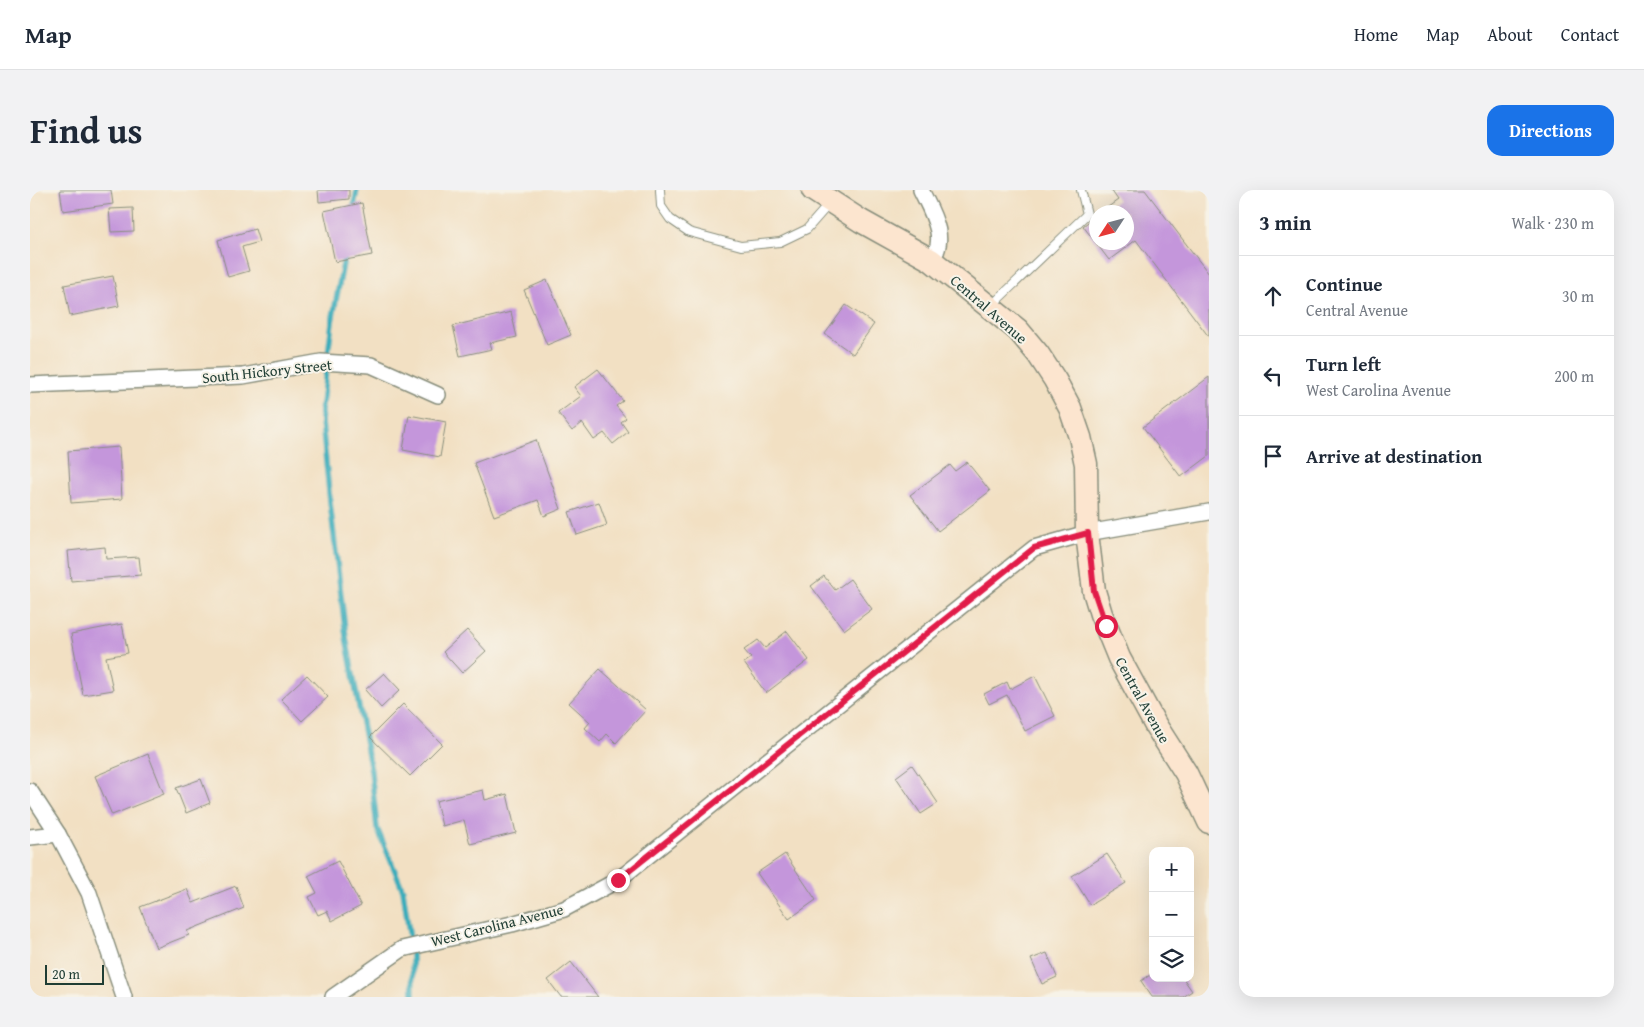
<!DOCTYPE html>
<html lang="en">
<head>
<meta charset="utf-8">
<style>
	:root { --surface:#fff; --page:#f2f2f3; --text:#1f2937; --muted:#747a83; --line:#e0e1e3; --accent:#1a73e8 }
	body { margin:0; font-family:"Gentium Book Plus",serif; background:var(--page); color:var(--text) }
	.controls { position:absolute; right:15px; bottom:15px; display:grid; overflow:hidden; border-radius:10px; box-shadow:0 5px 20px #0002 }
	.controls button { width:45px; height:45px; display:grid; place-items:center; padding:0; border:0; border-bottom:1px solid var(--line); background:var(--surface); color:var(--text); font:25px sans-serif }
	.compass { position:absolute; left:1059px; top:15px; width:45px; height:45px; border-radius:50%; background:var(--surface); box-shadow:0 5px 20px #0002; rotate:234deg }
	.scale { position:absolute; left:15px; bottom:12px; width:59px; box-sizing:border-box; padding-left:5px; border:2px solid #1f3d34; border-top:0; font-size:14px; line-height:18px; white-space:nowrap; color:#1f3d34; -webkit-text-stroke:4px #f7f3e8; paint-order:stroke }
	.stop { position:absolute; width:15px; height:15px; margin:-11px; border:4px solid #e11d48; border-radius:50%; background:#fff }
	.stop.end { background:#e11d48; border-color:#fff; box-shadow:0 1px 5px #0008 }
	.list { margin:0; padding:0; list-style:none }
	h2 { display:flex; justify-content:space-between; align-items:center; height:65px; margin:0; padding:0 20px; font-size:21px }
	h2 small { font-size:16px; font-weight:400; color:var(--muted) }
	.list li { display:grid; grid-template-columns:32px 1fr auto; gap:15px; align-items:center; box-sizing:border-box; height:80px; padding:0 20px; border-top:1px solid var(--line) }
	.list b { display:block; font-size:19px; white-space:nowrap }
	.list p { margin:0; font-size:16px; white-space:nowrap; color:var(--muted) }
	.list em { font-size:16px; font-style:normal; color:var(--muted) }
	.icon { flex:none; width:28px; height:28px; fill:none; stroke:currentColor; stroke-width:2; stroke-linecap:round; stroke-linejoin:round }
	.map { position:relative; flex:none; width:1179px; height:807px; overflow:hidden; border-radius:15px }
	header { display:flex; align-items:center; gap:30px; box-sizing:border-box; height:70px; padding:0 25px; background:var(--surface); border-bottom:1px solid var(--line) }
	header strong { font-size:24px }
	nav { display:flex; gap:28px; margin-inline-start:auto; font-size:18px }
	.intro { display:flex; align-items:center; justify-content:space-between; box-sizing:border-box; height:120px; padding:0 30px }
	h1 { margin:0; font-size:35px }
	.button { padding:12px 22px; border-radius:15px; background:var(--accent); color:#fff; font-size:18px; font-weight:700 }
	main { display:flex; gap:30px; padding:0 30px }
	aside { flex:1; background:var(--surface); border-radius:15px; box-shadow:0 5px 20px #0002 }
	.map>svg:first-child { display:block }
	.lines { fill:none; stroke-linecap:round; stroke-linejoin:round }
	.stream { stroke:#3eadbb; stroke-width:5.5 }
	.building { fill:#c496db }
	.lane-casing { stroke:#888e7c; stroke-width:10 }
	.street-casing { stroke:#888e7c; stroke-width:18 }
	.secondary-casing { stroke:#888e7c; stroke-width:25 }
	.lane { stroke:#fff; stroke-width:8 }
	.street { stroke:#fff; stroke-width:15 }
	.secondary { stroke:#fce5cf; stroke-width:22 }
	.route { stroke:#e11d48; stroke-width:6 }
	.labels { text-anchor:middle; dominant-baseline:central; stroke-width:4; stroke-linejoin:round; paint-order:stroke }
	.street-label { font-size:15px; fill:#1f3d34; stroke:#f7f3e8 }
</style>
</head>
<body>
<header>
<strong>Map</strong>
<nav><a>Home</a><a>Map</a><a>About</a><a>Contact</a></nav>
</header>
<div class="intro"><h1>Find us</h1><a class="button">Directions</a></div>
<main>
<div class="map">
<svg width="1179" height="807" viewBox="0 0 1179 807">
	<rect width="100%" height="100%" fill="#f7f3e8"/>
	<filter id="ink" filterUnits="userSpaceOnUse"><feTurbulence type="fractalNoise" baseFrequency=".02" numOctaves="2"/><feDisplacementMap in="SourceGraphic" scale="10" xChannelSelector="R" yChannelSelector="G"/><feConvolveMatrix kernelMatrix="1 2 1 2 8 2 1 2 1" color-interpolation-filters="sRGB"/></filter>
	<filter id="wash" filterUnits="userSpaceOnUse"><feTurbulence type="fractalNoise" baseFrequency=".0096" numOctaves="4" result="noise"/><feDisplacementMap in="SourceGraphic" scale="20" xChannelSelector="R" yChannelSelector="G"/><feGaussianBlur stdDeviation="1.12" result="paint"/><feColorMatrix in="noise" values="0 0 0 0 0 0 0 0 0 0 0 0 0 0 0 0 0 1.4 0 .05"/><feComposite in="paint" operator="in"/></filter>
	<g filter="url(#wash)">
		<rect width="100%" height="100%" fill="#f2e0c3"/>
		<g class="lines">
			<g class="stream">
				<polyline points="323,22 327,0"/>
				<polyline points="315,63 302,132 291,222 300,312 316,447 341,581 347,638 373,700 382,764 383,807"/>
			</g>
		</g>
		<g id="blocks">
			<g class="building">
				<polygon points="30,0 81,0 83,14 33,21"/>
				<polygon points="288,0 319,0 319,9 289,12"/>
				<polygon points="1081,0 1115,0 1179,84 1179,147 1106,50 1079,70 1053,36 1066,26 1066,52 1096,52 1096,22 1071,22 1088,10"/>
				<polygon points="332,13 342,65 305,72 294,21"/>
				<polygon points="103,18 104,41 81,42 79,19"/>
				<polygon points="225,39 229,52 212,57 219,81 198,87 188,50"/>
				<polygon points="83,86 89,116 40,126 34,95"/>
				<polygon points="517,90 541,145 517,155 494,100"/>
				<polygon points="816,115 844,134 823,164 795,144"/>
				<polygon points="481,122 487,147 460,153 462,159 430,166 423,136"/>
				<polygon points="568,179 593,211 586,216 596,228 591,232 598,242 583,254 574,243 564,250 552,233 542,241 528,223 551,206 544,197"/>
				<polygon points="1179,187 1179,266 1151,287 1113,237"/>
				<polygon points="379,225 416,232 410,267 373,260"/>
				<polygon points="506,250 531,319 514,326 508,310 464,326 444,273"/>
				<polygon points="89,257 92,309 41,313 38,261"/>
				<polygon points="937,272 960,301 908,341 880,305 920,275 925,281"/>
				<polygon points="569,312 577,335 547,345 539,322"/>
				<polygon points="75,357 76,369 109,367 111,385 41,391 38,361"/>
				<polygon points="794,386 805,400 820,389 842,419 814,440 781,396"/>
				<polygon points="92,434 98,463 76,467 83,500 53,505 41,444"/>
				<polygon points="437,440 456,461 432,483 413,462"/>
				<polygon points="757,441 779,470 736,503 714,473 721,468 714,460 728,450 735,458"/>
				<polygon points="570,479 616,520 586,553 577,544 570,552 555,538 560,532 539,513"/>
				<polygon points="354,483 370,500 351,518 335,500"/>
				<polygon points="277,485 298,507 272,531 251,509"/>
				<polygon points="1005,486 1025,526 995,541 977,505 959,514 954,504 977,492 980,499"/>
				<polygon points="373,514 412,554 380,586 340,547"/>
				<polygon points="118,564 134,604 82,625 65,586"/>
				<polygon points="882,575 908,613 891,624 866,587"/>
				<polygon points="171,589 180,613 156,623 146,598"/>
				<polygon points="453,600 455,610 477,604 486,643 440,654 434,630 412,636 406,611"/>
				<polygon points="755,664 786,710 759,729 727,683"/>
				<polygon points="1077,664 1096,693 1060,715 1042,686"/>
				<polygon points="308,671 331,716 302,731 297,721 288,725 279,707 287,703 278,686"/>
				<polygon points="206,696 214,718 157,741 159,745 126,758 110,717 157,699 163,713"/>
				<polygon points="1017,763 1027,787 1012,794 1001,769"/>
				<polygon points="541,772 568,807 531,807 518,790"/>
				<polygon points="1123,783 1123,788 1153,788 1162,801 1153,807 1122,807 1111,791"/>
			</g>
		</g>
	</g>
	<g filter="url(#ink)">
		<use href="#blocks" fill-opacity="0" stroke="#888e7c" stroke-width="1"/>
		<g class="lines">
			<defs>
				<g id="lane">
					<polyline points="630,0 631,16 640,29 659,42 711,56 750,52 777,39 799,14"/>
					<polyline points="961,116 1057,24 1051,0"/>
				</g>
				<g id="street">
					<path d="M 891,0 C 901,21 919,49 901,70"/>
					<polyline points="0,195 213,186 291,172 341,175 408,205"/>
					<polyline points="0,601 28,644 59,703 94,807"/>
					<polyline points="0,647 28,644"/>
					<polyline points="303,807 372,759 482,734 534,719 588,690 1004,358 1057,343 1179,322"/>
				</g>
				<polyline id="secondary" points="783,0 831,31 901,70 988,140 1008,164 1025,190 1040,218 1050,247 1056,274 1057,343 1064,401 1071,424 1089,468 1126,536 1156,583 1179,632"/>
			</defs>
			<use href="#lane" class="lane-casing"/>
			<use href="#street" class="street-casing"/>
			<use href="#secondary" class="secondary-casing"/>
			<use href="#lane" class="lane"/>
			<use href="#street" class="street"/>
			<use href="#secondary" class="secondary"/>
		</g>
	</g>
	<g class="lines" filter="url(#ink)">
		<polyline class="route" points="588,690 1004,358 1058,343 1064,401 1076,436"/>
	</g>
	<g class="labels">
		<g class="street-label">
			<text transform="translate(959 119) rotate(41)">Central Avenue</text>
			<text transform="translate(237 181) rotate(-6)">South Hickory Street</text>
			<text transform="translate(1113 510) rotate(61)">Central Avenue</text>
			<text transform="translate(467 735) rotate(-14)">West Carolina Avenue</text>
		</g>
	</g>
</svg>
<div class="controls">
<button>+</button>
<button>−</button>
<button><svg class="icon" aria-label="layers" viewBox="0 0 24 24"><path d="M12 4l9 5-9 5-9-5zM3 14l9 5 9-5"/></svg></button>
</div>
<svg class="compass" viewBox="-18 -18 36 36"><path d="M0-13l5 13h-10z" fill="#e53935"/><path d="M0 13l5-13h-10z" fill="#747a83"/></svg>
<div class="scale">20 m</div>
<div class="stop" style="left:1076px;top:436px"></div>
<div class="stop end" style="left:588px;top:690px"></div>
</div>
<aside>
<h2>3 min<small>Walk · 230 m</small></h2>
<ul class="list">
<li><svg class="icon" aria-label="ahead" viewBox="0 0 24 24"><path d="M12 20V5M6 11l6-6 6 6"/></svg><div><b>Continue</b><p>Central Avenue</p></div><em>30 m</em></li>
<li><svg class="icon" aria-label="left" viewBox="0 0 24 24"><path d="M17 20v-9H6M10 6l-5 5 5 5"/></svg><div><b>Turn left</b><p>West Carolina Avenue</p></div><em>200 m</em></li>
<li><svg class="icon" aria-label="arrive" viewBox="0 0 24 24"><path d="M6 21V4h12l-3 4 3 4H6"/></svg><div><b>Arrive at destination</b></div></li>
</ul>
</aside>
</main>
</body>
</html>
